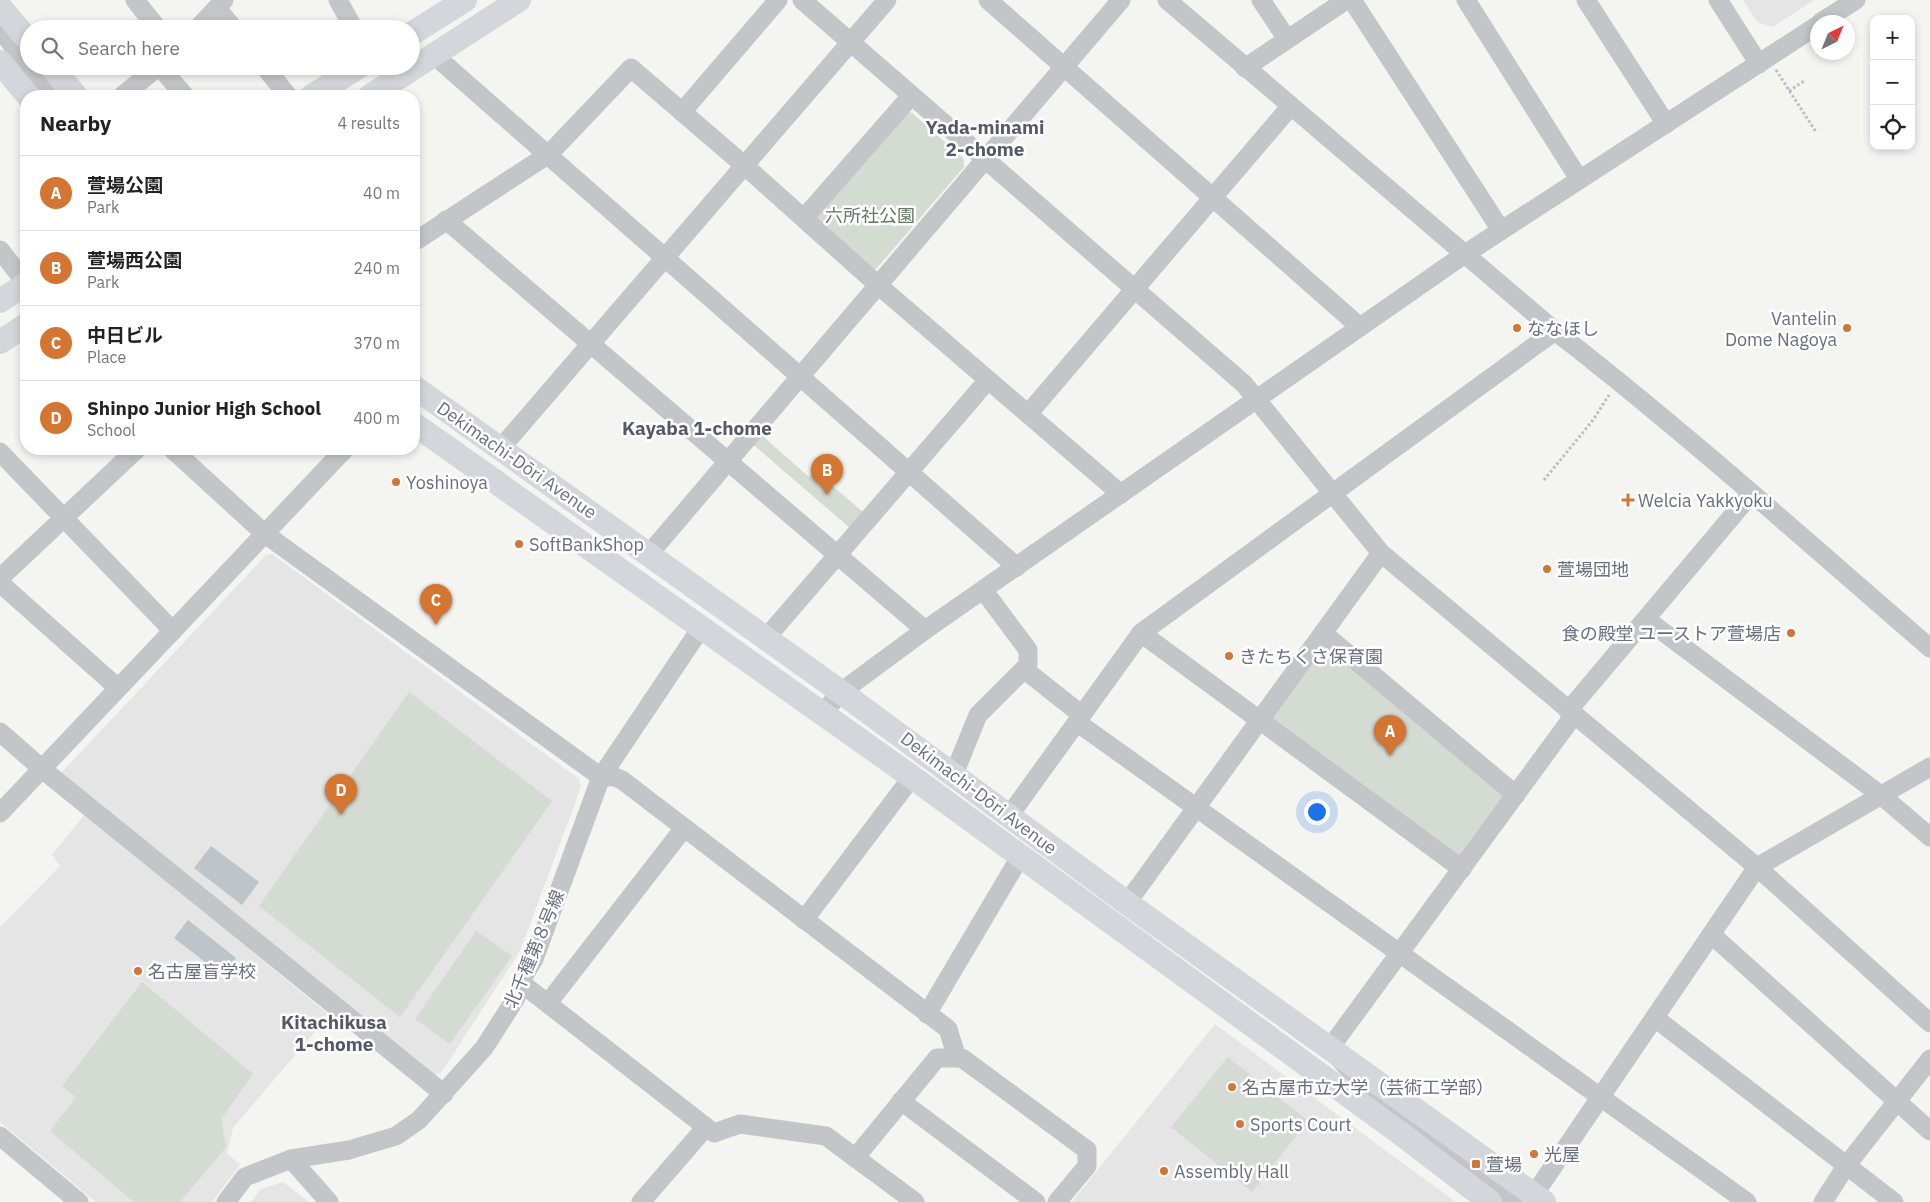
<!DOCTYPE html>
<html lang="en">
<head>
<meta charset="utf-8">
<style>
	:root { --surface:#fff; --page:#f6f6f6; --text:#222; --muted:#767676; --line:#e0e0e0; --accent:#d47531 }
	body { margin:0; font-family:"IBM Plex Sans","Noto Sans JP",sans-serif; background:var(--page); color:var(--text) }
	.controls { position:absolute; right:15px; top:15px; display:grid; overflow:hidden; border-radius:10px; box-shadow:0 2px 8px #0003 }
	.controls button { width:45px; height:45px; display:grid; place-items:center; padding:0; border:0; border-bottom:1px solid var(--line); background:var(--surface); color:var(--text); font:25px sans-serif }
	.compass { position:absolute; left:1810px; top:15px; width:45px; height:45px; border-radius:50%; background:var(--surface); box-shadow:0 2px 8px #0003; rotate:43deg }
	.you { position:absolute; left:1316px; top:811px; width:18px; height:18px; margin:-12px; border:4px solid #fff; border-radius:50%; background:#1a73e8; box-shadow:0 0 0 8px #1a73e833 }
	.badge { display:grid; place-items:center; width:32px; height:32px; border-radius:50%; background:var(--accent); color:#fff; font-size:16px; font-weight:700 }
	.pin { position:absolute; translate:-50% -41px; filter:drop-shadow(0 1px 2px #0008) }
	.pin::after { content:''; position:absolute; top:26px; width:18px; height:15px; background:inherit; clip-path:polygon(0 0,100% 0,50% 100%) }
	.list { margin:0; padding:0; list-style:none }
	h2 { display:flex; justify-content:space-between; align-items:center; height:65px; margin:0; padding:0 20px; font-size:21px }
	h2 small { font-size:16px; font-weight:400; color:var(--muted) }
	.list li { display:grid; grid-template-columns:32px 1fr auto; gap:15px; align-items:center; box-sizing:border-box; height:75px; padding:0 20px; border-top:1px solid var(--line) }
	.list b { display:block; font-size:19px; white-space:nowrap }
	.list p { margin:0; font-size:16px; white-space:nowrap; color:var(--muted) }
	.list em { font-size:16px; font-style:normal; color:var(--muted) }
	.icon { flex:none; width:28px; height:28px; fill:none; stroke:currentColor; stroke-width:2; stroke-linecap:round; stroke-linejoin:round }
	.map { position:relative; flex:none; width:1930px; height:1202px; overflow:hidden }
	.search { position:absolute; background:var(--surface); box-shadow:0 2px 8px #0003; left:20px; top:20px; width:400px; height:55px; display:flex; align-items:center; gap:12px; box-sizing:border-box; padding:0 18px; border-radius:28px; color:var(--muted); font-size:19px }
	.panel { position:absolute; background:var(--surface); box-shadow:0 2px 8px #0003; left:20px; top:90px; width:400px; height:365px; border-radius:20px }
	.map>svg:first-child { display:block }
	.built { fill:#e4e5e4 }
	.green { fill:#d4dbd2 }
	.water { fill:#bdc4ca }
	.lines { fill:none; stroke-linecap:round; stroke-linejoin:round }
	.path { stroke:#bcbdc0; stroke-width:3; stroke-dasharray:2.5 2.5; stroke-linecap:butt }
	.minor { stroke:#c3c5c9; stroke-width:19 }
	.major { stroke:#d4d6dc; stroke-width:24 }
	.poi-dot { fill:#d47531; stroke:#fff; stroke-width:2 }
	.labels { text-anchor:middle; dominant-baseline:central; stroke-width:5; stroke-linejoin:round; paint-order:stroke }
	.park-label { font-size:18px; fill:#647764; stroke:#fff }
	.poi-label { font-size:18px; fill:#666f80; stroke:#fff; text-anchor:start }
	.street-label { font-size:18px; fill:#666f80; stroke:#fff }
	.neighbourhood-label { font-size:19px; font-weight:bold; fill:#535a65; stroke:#fff }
</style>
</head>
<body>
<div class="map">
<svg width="1930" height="1202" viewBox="0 0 1930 1202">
	<rect width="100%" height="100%" fill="#f4f4f1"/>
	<g class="built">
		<polygon points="1743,0 1814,0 1773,27 1757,22"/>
		<polygon points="272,554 579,779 581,787 520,951 441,1073 431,1076 61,773 266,555"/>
		<polygon points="85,814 329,1015 233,1128 227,1153 240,1165 212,1202 96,1202 0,1122 0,927 60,866 52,855"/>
		<polygon points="1215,1024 1386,1151 1456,1202 1072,1202"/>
		<polygon points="283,1182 309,1202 251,1202 261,1189"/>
	</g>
	<g class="green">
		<polygon points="906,112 912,113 964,159 964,167 876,269 870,270 817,221 816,214"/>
		<polygon points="758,432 809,477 815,471 863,512 850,528 750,442"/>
		<polygon points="1322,646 1329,646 1501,790 1504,800 1458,858 1272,721 1272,715"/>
		<polygon points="409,692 552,801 400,1017 259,906"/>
		<polygon points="476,931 512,956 450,1044 415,1019"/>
		<polygon points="142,982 253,1074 221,1119 226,1147 180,1202 134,1202 50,1131 76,1097 62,1086"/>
		<polygon points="1228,1057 1308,1121 1252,1192 1171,1127"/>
	</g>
	<g class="water">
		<polygon points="211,846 259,882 242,905 194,868"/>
		<polygon points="188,920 236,958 222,975 174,938"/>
	</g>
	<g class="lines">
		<g class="path">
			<polyline points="1776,70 1816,132"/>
			<polyline points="1789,91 1804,81"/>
			<polyline points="1544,480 1593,420 1609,395"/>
		</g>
		<g class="minor">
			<polyline points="135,0 158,29"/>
			<polyline points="338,0 354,29"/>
			<polyline points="802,0 1244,384 1381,553 1757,867 1930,1023"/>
			<polyline points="988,0 1360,327"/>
			<path d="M 1167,0 L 1555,331 C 1684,431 1806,541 1930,648"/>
			<polyline points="1261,0 1287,39"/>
			<polyline points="1352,0 1501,230"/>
			<polyline points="1466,0 1579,179"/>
			<polyline points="1586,0 1666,124"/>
			<polyline points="1718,0 1759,64"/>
			<polyline points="217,8 234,29"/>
			<polyline points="1821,22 1856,0"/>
			<polyline points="0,28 48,96"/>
			<polyline points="197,29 224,0"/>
			<polyline points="434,55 1017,567"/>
			<polyline points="159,66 185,96"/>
			<polyline points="264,66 288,96"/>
			<polyline points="1245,68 1346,0"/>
			<polyline points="122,96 159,66"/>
			<polyline points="682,112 778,0"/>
			<polyline points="804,218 911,96"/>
			<polyline points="446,220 925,630"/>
			<polyline points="414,242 549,154 631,68 745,166 878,285 1121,494"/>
			<polyline points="0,250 26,283"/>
			<polyline points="1028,414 1290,107"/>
			<polyline points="172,449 265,534 601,777 615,777 622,780 948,1029 957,1058"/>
			<polyline points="500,449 887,0"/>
			<polyline points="0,452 173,631"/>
			<polyline points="649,554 1121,0"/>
			<polyline points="0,578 137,449"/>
			<polyline points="0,583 118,688"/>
			<polyline points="1646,619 1882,796 1930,837"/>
			<polyline points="1141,633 1462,869"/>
			<polyline points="1323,633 1516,795"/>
			<polyline points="766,638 988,380"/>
			<polyline points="1025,670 1082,715"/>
			<polyline points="1568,711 1751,494"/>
			<polyline points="823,713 841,692 925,630 1465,254 1818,25"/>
			<polyline points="1078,723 1747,1202"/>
			<polyline points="0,732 41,768 444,1094"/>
			<polyline points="954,774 978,715 1028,665 1028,650 984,591"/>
			<polyline points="0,813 345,449"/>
			<polyline points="1009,816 1141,633 1555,331"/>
			<polyline points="1127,903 1381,553"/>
			<polyline points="804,920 912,777"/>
			<polyline points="1712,935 1930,1131"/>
			<polyline points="520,982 706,1127"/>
			<polyline points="548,1003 684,828"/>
			<polyline points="927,1014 1020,857"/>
			<polyline points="1655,1018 1894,1202"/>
			<polyline points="901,1101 1036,1202"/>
			<polyline points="0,1136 79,1202"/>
			<polyline points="855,1158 937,1058 962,1058 1087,1150 1087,1166 1057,1202"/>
			<polyline points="291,1159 329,1202"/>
			<polyline points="226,1202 245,1177 291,1159 349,1150 396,1136 419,1120 484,1048 516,998 520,982 534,959 601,777 701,628"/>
			<polyline points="641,1202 706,1127 714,1133 740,1124 826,1136 915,1202"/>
			<polyline points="1519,1202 1507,1197 1425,1138 1366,1089 1330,1048 1574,715"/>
			<polyline points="1529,1202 1757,867 1930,767"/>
			<polyline points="1823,1202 1846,1166 1930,1059"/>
		</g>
		<g class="major">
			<polyline points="0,7 29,41"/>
			<polyline points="411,34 465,0"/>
			<polyline points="0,62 28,96"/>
			<polyline points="51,66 76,96"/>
			<polyline points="312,96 360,66"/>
			<polyline points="370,96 519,0"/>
			<polyline points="0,301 26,284"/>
			<polyline points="0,342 26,325"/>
			<polyline points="414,387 841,692 1127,903 1544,1202"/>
			<polyline points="414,424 912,777 1400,1133 1490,1202"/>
		</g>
	</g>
	<g class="poi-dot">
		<circle cx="1517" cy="328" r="5"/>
		<circle cx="1847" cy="328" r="5"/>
		<circle cx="396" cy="482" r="5"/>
		<path d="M1625.5 492.5h5v5h5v5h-5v5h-5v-5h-5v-5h5z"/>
		<circle cx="519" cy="544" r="5"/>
		<circle cx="1547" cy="569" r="5"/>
		<circle cx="1791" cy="633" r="5"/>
		<circle cx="1229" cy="656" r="5"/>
		<circle cx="138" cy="971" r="5"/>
		<circle cx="1232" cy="1087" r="5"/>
		<circle cx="1240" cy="1124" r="5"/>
		<circle cx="1534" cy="1154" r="5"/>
		<rect x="1471" y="1159" width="10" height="10" rx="2.5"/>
		<circle cx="1164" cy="1171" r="5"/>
	</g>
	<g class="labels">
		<g class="park-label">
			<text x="870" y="215">六所社公園</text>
		</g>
		<g class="poi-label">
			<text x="1837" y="318" text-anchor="end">Vantelin<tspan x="1837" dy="21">Dome Nagoya</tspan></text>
			<text x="1527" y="328">ななほし</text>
			<text x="406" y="482">Yoshinoya</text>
			<text x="1638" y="500">Welcia Yakkyoku</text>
			<text x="529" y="544">SoftBankShop</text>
			<text x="1557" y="569">萱場団地</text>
			<text x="1781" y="633" text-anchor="end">食の殿堂 ユーストア萱場店</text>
			<text x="1239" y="656">きたちくさ保育園</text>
			<text x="148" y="971">名古屋盲学校</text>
			<text x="1242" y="1087">名古屋市立大学（芸術工学部）</text>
			<text x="1250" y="1124">Sports Court</text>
			<text x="1544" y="1154">光屋</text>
			<text x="1486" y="1164">萱場</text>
			<text x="1174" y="1171">Assembly Hall</text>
		</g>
		<g class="street-label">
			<text transform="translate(517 460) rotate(35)">Dekimachi-Dōri Avenue</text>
			<text transform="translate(979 793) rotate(37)">Dekimachi-Dōri Avenue</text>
			<text transform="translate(534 949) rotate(-67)">北千種第８号線</text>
		</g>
		<g class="neighbourhood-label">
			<text x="985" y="127">Yada-minami<tspan x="985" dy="22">2-chome</tspan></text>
			<text x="697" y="428">Kayaba 1-chome</text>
			<text x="334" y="1022">Kitachikusa<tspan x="334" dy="22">1-chome</tspan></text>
		</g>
	</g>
</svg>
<div class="controls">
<button>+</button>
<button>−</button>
<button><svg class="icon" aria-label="locate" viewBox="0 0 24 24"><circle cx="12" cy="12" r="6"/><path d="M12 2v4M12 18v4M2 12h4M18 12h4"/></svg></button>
</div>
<svg class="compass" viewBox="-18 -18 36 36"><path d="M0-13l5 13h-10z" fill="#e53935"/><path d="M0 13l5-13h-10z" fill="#767676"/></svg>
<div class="you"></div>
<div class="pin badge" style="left:1390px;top:756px">A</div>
<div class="pin badge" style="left:827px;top:495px">B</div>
<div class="pin badge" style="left:436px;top:625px">C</div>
<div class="pin badge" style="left:341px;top:815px">D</div>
<div class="search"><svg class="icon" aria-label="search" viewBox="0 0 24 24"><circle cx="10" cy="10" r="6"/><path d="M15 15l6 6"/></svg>Search here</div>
<section class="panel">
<h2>Nearby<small>4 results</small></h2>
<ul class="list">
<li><span class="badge">A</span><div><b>萱場公園</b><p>Park</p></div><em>40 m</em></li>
<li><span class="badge">B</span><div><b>萱場西公園</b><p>Park</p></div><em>240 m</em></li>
<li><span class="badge">C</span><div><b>中日ビル</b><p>Place</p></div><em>370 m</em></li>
<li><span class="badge">D</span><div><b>Shinpo Junior High School</b><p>School</p></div><em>400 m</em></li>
</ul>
</section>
</div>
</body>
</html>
